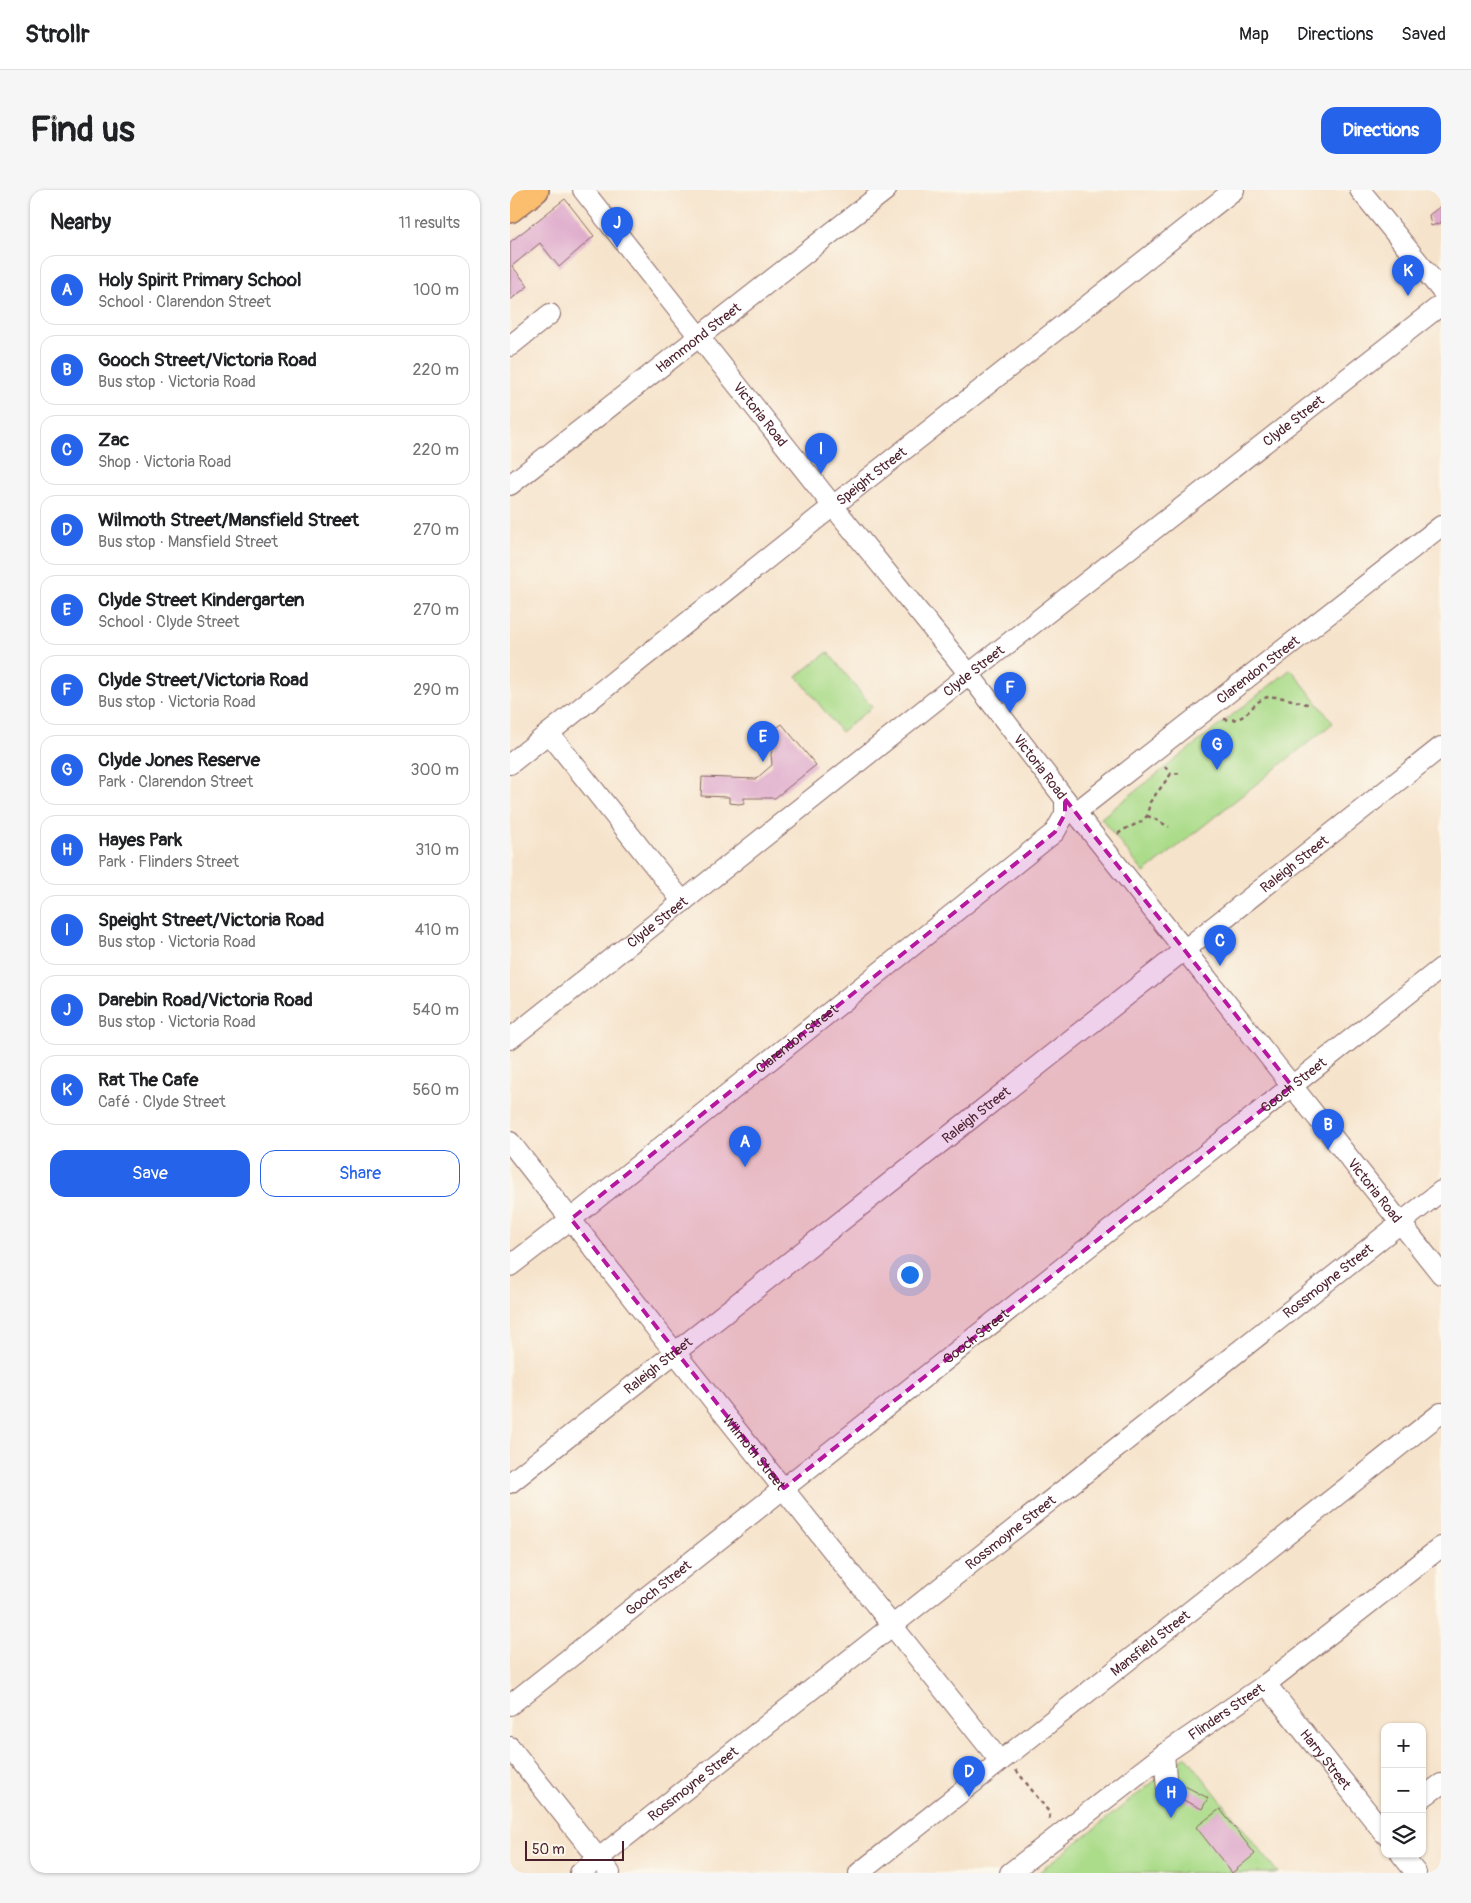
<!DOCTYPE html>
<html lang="en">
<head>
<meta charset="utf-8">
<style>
	:root { --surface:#fff; --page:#f6f6f6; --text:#202124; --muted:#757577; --line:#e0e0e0; --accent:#2563eb }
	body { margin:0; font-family:Pangolin,sans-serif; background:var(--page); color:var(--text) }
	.controls { position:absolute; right:15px; bottom:15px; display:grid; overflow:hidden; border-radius:10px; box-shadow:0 1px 4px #0004 }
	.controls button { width:45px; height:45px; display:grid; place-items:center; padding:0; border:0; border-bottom:1px solid var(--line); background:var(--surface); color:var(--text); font:25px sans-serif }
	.scale { position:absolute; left:15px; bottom:12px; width:99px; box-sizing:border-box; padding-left:5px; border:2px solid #4a1f2b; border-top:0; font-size:14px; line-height:18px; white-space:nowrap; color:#4a1f2b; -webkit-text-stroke:4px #fbf7ec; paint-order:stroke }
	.you { position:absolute; left:399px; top:1084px; width:18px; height:18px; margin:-12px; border:4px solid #fff; border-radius:50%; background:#1a73e8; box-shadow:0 0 0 8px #1a73e833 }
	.badge { display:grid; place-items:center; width:32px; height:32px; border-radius:50%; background:var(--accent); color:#fff; font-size:16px; font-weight:700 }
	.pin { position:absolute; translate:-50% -41px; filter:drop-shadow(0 1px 2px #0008) }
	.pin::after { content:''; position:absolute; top:26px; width:18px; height:15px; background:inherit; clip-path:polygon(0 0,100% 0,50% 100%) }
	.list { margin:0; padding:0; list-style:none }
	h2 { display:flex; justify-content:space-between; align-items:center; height:65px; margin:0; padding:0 20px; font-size:21px }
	h2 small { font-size:16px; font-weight:400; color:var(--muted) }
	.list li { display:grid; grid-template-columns:32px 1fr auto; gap:15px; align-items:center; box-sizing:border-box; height:70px; margin:0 10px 10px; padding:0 10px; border:1px solid var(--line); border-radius:15px }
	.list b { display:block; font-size:19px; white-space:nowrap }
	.list p { margin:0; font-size:16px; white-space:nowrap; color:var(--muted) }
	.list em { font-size:16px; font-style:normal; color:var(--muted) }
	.actions { display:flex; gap:10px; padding:15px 20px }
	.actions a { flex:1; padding:11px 0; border:1px solid var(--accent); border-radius:15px; text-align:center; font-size:18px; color:var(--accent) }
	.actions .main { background:var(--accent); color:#fff }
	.icon { flex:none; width:28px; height:28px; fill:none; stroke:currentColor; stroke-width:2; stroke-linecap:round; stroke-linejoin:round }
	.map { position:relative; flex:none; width:931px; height:1683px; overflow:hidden; border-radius:15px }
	header { display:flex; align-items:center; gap:30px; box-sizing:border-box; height:70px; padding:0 25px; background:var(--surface); border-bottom:1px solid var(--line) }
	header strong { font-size:24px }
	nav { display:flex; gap:28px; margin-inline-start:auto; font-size:18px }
	.intro { display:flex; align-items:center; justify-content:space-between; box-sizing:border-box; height:120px; padding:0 30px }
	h1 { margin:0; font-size:35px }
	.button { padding:12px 22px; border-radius:15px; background:var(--accent); color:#fff; font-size:18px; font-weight:700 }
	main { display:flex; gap:30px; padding:0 30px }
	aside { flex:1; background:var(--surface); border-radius:15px; box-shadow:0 1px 4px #0004 }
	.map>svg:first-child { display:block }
	.green { fill:#abdc8a; stroke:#7a7e5a }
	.building { fill:#dfabcc }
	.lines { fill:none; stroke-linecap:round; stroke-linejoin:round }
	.minor-casing { stroke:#866463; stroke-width:22 }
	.major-casing { stroke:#866463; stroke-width:28 }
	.path { stroke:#866463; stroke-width:2.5; stroke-dasharray:4 4; stroke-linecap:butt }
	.minor { stroke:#fff; stroke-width:20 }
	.major { stroke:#fbbd6e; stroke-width:25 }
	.marked { fill:#b5179e; fill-opacity:0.2; stroke:#b5179e; stroke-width:4; stroke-dasharray:10 6; stroke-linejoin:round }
	.labels { text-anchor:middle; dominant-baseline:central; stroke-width:4; stroke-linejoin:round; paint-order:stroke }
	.street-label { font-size:14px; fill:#4a1f2b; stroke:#fbf7ec }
</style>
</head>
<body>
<header>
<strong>Strollr</strong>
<nav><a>Map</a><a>Directions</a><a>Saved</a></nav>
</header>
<div class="intro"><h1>Find us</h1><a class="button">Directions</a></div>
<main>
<aside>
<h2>Nearby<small>11 results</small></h2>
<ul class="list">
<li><span class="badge">A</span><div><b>Holy Spirit Primary School</b><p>School · Clarendon Street</p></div><em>100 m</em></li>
<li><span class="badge">B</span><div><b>Gooch Street/Victoria Road</b><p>Bus stop · Victoria Road</p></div><em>220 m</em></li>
<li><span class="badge">C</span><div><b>Zac</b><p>Shop · Victoria Road</p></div><em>220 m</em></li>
<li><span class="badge">D</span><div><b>Wilmoth Street/Mansfield Street</b><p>Bus stop · Mansfield Street</p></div><em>270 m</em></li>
<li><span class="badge">E</span><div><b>Clyde Street Kindergarten</b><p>School · Clyde Street</p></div><em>270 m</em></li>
<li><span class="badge">F</span><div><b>Clyde Street/Victoria Road</b><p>Bus stop · Victoria Road</p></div><em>290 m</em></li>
<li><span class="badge">G</span><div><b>Clyde Jones Reserve</b><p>Park · Clarendon Street</p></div><em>300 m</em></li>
<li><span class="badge">H</span><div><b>Hayes Park</b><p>Park · Flinders Street</p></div><em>310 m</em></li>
<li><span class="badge">I</span><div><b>Speight Street/Victoria Road</b><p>Bus stop · Victoria Road</p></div><em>410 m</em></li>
<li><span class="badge">J</span><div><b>Darebin Road/Victoria Road</b><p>Bus stop · Victoria Road</p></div><em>540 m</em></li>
<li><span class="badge">K</span><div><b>Rat The Cafe</b><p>Café · Clyde Street</p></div><em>560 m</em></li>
</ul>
<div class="actions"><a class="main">Save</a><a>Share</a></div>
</aside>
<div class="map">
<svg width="931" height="1683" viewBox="0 0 931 1683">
	<rect width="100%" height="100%" fill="#fbf7ec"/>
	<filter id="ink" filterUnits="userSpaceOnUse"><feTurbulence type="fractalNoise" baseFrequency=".02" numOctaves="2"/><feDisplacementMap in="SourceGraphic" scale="10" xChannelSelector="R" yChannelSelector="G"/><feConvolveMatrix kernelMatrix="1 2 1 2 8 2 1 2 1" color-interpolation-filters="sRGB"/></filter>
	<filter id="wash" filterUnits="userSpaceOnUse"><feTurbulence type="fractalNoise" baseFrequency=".0096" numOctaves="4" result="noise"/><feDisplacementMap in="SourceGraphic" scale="20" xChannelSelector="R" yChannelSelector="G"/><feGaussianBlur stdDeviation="1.12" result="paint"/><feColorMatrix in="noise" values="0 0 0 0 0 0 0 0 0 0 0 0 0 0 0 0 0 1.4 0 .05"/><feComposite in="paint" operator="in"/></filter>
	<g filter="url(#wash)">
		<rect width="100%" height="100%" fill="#f6e3cb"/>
		<g class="green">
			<polygon points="318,462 362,517 331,542 287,486"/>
			<polygon points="781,479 823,533 634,683 591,628"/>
			<polygon points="676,1566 768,1683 528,1683"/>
		</g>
		<g id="blocks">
			<g class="building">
				<polygon points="55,9 84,46 49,77 30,53 2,76 18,96 0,110 0,52"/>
				<polygon points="931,16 931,33 921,36 919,25"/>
				<polygon points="272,534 306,575 265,608 234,608 234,613 229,614 219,613 219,607 191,606 192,587 246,589 262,575 261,564 265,553 258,544"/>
				<polygon points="673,1595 698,1608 692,1619 667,1607"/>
				<polygon points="710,1619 745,1664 722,1683 686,1637"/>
			</g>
		</g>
	</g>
	<g filter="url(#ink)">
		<use href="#blocks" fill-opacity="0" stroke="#866463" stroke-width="1"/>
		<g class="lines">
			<defs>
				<g id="minor">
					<path id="s1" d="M 73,0 L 323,316 L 459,484 L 555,609 L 931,1084"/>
					<polyline points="850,0 931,100"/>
					<polyline points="0,156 40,124"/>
					<path id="s2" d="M 0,295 L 376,0"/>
					<polyline points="39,543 173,712"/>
					<path id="s3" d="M 0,574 L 323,316 L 724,0"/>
					<path id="s4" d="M 566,622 L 931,336"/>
					<path id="s5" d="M 0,849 L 459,484 L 931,115"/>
					<path id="s6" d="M 0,952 L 155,1150 L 490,1571"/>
					<path id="s7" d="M 0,1076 L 61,1029 L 545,642 L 555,624 L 555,609"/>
					<path id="s8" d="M 0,1293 C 309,1046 622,804 931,557"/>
					<path id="s9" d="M 756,1494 L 875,1644"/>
					<path id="s10" d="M 0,1515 L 931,778"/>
					<polyline points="0,1557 100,1683"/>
					<polyline points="654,1564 657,1599"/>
					<polyline points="912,1608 931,1594"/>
					<polyline points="891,1664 906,1683"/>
					<path id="s11" d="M 70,1683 L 931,1001"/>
					<path id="s12" d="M 349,1683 L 931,1223"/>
					<path id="s13" d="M 500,1683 L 654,1564 L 756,1494 L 931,1357"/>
				</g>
				<polyline id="major" points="0,20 26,0"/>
			</defs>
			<use href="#minor" class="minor-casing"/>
			<use href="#major" class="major-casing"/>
			<g class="path">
				<path d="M 714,529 C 739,534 739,512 758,507 C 768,505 787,512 798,514"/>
				<polyline points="655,577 661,584"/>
				<polyline points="637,626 643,628 659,637"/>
				<polyline points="608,644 613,640 631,632 637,626 640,612 661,584 671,583"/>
				<polyline points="506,1580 539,1622 540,1632"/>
			</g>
			<use href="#minor" class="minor"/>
			<use href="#major" class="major"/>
		</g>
	</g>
	<path class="marked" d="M 555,609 L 782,896 L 274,1298 L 61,1029 L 545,642 L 555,624 Z"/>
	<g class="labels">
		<g class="street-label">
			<text stroke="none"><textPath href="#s2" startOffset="239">Hammond Street</textPath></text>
			<text stroke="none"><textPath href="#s1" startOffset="286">Victoria Road</textPath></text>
			<text stroke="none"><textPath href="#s5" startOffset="998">Clyde Street</textPath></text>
			<text stroke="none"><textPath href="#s3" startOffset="462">Speight Street</textPath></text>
			<text stroke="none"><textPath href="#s4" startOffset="231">Clarendon Street</textPath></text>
			<text stroke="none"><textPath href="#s5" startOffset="592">Clyde Street</textPath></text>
			<text stroke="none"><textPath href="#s1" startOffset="736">Victoria Road</textPath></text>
			<text stroke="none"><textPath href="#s8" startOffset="999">Raleigh Street</textPath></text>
			<text stroke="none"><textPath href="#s5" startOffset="188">Clyde Street</textPath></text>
			<text stroke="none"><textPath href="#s7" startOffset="366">Clarendon Street</textPath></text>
			<text stroke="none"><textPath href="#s10" startOffset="999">Gooch Street</textPath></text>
			<text stroke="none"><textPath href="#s8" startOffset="594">Raleigh Street</textPath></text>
			<text stroke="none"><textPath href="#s1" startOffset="1276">Victoria Road</textPath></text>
			<text stroke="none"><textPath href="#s11" startOffset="954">Rossmoyne Street</textPath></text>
			<text stroke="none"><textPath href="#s10" startOffset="594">Gooch Street</textPath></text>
			<text stroke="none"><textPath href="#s8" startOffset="189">Raleigh Street</textPath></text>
			<text stroke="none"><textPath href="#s6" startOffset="395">Wilmoth Street</textPath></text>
			<text stroke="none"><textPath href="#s11" startOffset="549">Rossmoyne Street</textPath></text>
			<text stroke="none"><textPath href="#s10" startOffset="189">Gooch Street</textPath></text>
			<text stroke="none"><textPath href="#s12" startOffset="371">Mansfield Street</textPath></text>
			<text stroke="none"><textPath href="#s13" startOffset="270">Flinders Street</textPath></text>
			<text stroke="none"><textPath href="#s9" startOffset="96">Harry Street</textPath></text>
			<text stroke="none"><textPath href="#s11" startOffset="144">Rossmoyne Street</textPath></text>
		</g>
	</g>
</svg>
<div class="controls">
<button>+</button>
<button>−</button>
<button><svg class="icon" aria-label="layers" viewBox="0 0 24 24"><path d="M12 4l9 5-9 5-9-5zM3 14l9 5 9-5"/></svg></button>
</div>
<div class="scale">50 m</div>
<div class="you"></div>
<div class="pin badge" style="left:235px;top:977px">A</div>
<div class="pin badge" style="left:818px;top:960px">B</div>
<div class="pin badge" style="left:710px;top:776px">C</div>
<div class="pin badge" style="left:459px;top:1607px">D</div>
<div class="pin badge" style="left:253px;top:572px">E</div>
<div class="pin badge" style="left:500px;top:523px">F</div>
<div class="pin badge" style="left:707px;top:580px">G</div>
<div class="pin badge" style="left:661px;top:1628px">H</div>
<div class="pin badge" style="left:311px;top:284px">I</div>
<div class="pin badge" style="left:107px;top:58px">J</div>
<div class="pin badge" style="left:898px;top:106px">K</div>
</div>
</main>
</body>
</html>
